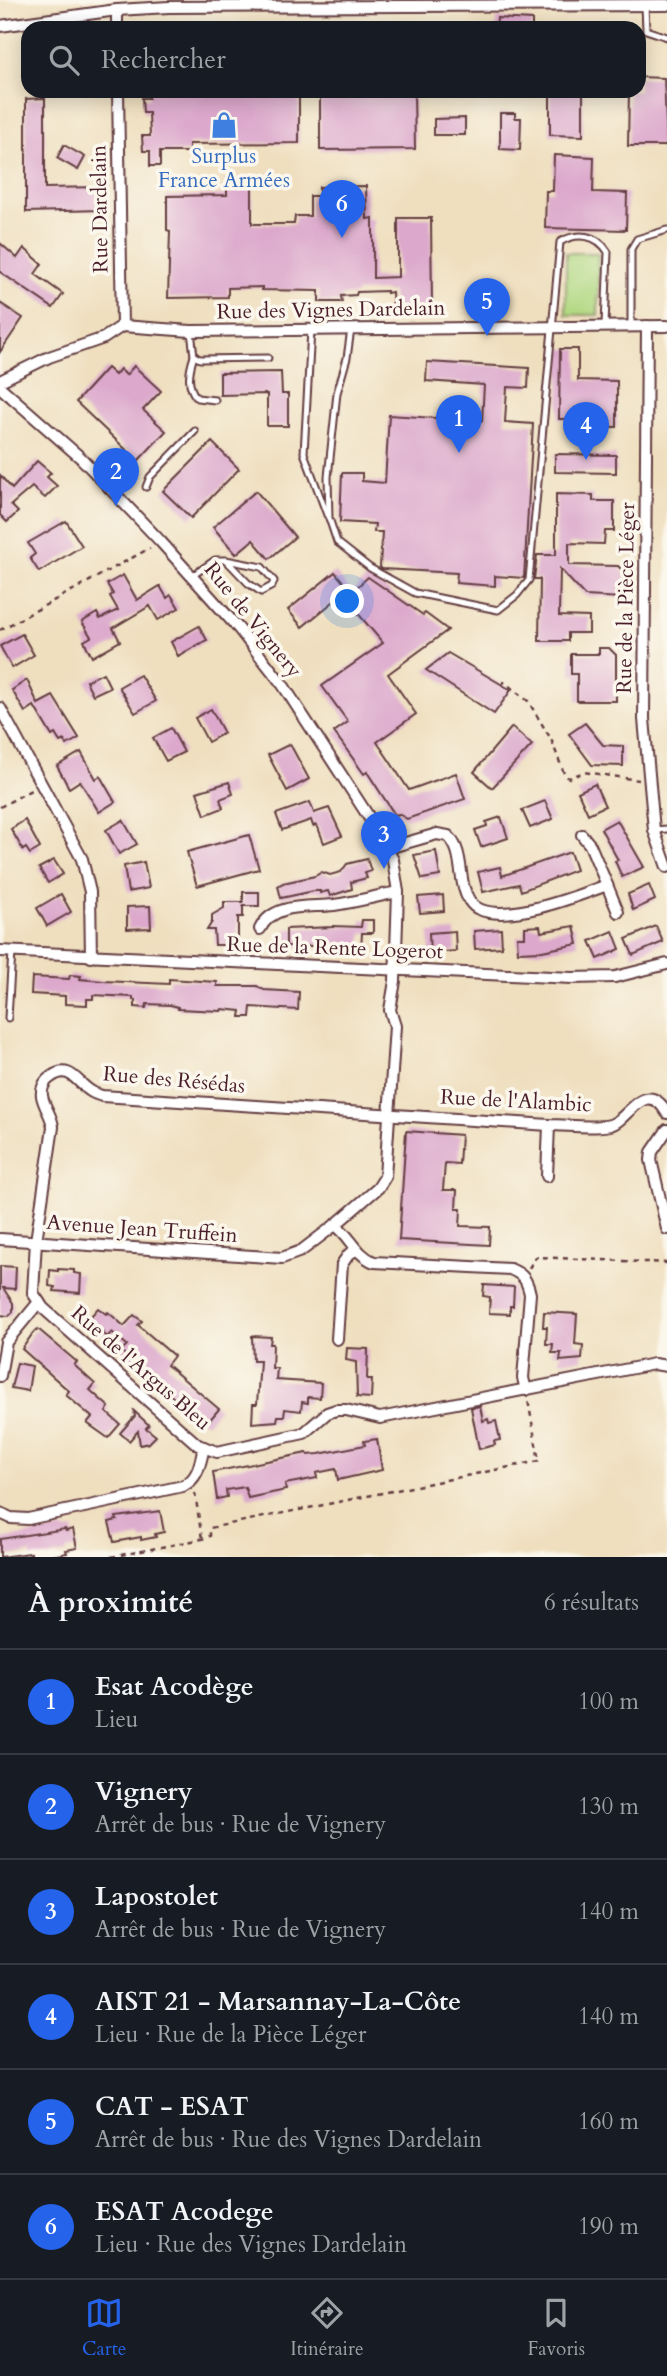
<!DOCTYPE html>
<html lang="fr">
<head>
<meta charset="utf-8">
<style>
	:root { --surface:#171b24; --page:#242831; --text:#f1f3f6; --muted:#9ea1a6; --line:#363941; --accent:#2563eb }
	body { margin:0; font-family:Cardo,serif; background:var(--page); color:var(--text) }
	.you { position:absolute; left:348px; top:602px; width:24px; height:24px; margin:-18px; border:5px solid #fff; border-radius:50%; background:#1a73e8; box-shadow:0 0 0 10px #1a73e833 }
	.badge { display:grid; place-items:center; width:46px; height:46px; border-radius:50%; background:var(--accent); color:#fff; font-size:23px; font-weight:700 }
	.pin { position:absolute; translate:-50% -58px; filter:drop-shadow(0 2px 4px #0008) }
	.pin::after { content:''; position:absolute; top:37px; width:24px; height:21px; background:inherit; clip-path:polygon(0 0,100% 0,50% 100%) }
	.list { margin:0; padding:0; list-style:none }
	h2 { display:flex; justify-content:space-between; align-items:center; height:91px; margin:0; padding:0 28px; font-size:30px }
	h2 small { font-size:23px; font-weight:400; color:var(--muted) }
	.list li { display:grid; grid-template-columns:46px 1fr auto; gap:21px; align-items:center; box-sizing:border-box; height:105px; padding:0 28px; border-top:2px solid var(--line) }
	.list b { display:block; font-size:26px; white-space:nowrap }
	.list p { margin:0; font-size:23px; white-space:nowrap; color:var(--muted) }
	.list em { font-size:23px; font-style:normal; color:var(--muted) }
	.icon { flex:none; width:38px; height:38px; fill:none; stroke:currentColor; stroke-width:2; stroke-linecap:round; stroke-linejoin:round }
	.map { position:relative; flex:none; width:667px; height:1557px; overflow:hidden }
	.search { position:absolute; background:var(--surface); box-shadow:0 4px 18px #0003; left:21px; right:21px; top:21px; height:77px; display:flex; align-items:center; gap:18px; box-sizing:border-box; padding:0 24px; border-radius:21px; color:var(--muted); font-size:26px }
	.sheet { height:721px; background:var(--surface) }
	nav { display:flex; justify-content:space-around; align-items:center; box-sizing:border-box; height:98px; border-top:2px solid var(--line); background:var(--surface); font-size:19px; color:var(--muted) }
	nav a { display:grid; justify-items:center; gap:4px }
	nav .on { color:var(--accent) }
	.map>svg:first-child { display:block }
	.green { fill:#b1d882; stroke:#7e7c56; stroke-width:2 }
	.building { fill:#dca8cc }
	.lines { fill:none; stroke-linecap:round; stroke-linejoin:round }
	.service-casing { stroke:#633c41; stroke-width:9 }
	.minor-casing { stroke:#633c41; stroke-width:14 }
	.path { stroke:#633c41; stroke-width:2.5; stroke-dasharray:5 5; stroke-linecap:butt }
	.service { stroke:#fff; stroke-width:5 }
	.minor { stroke:#fff; stroke-width:10 }
	.labels { text-anchor:middle; dominant-baseline:central; stroke-width:7; stroke-linejoin:round; paint-order:stroke }
	.shop-label { font-size:21px; fill:#366cbe; stroke:#fbf7ec }
	.street-label { font-size:21px; fill:#4a1f2b; stroke:#fbf7ec }
</style>
</head>
<body>
<div class="map">
<svg width="667" height="1557" viewBox="0 0 667 1557">
	<rect width="100%" height="100%" fill="#fbf7ec"/>
	<filter id="ink" filterUnits="userSpaceOnUse"><feTurbulence type="fractalNoise" baseFrequency=".0143" numOctaves="2"/><feDisplacementMap in="SourceGraphic" scale="14" xChannelSelector="R" yChannelSelector="G"/><feConvolveMatrix kernelMatrix="1 2 1 2 8 2 1 2 1" color-interpolation-filters="sRGB"/></filter>
	<filter id="wash" filterUnits="userSpaceOnUse"><feTurbulence type="fractalNoise" baseFrequency=".00686" numOctaves="4" result="noise"/><feDisplacementMap in="SourceGraphic" scale="28" xChannelSelector="R" yChannelSelector="G"/><feGaussianBlur stdDeviation="1.57" result="paint"/><feColorMatrix in="noise" values="0 0 0 0 0 0 0 0 0 0 0 0 0 0 0 0 0 1.4 0 .05"/><feComposite in="paint" operator="in"/></filter>
	<g filter="url(#wash)">
		<rect width="100%" height="100%" fill="#efdfbf"/>
		<rect class="green" x="566" y="253" width="32" height="62"/>
		<g id="blocks">
			<g class="building">
				<polygon points="497,18 532,20 532,28 496,28"/>
				<polygon points="639,77 664,78 667,146 628,146 629,91 639,91"/>
				<polygon points="149,91 299,91 299,143 189,144 189,152 160,152 160,166 150,166 150,151 143,151 142,136 150,136 149,113 143,113 142,98 149,98"/>
				<polygon points="320,91 414,91 415,149 320,150"/>
				<polygon points="550,91 583,91 583,136 550,135"/>
				<polygon points="45,98 45,188 101,187 102,210 26,212 26,99"/>
				<polygon points="500,113 515,113 515,118 521,118 520,150 500,149"/>
				<polygon points="465,118 465,135 434,135 434,119"/>
				<polygon points="64,145 85,157 78,170 57,158"/>
				<polygon points="554,155 594,157 593,192 627,193 626,230 545,228 546,191 553,191"/>
				<polygon points="227,178 252,178 252,224 294,224 295,216 310,216 310,196 319,196 319,187 366,186 367,219 373,218 373,278 398,277 398,218 431,218 432,306 429,309 393,310 392,292 387,293 387,291 357,292 356,295 341,296 342,302 319,302 319,291 262,290 262,287 228,288 228,297 168,298 170,231 167,230 167,196 227,195"/>
				<polygon points="0,243 17,258 24,248 42,264 35,274 63,294 53,308 0,272"/>
				<polygon points="0,303 23,318 0,352"/>
				<polygon points="560,349 578,349 578,380 617,381 617,427 579,426 579,419 559,419"/>
				<polygon points="427,362 529,368 528,388 507,387 505,422 533,424 524,578 495,576 495,586 456,583 457,573 382,569 380,567 382,532 374,532 375,524 340,522 342,473 362,473 362,481 385,483 389,415 482,421 484,385 426,381"/>
				<polygon points="134,366 161,391 143,410 166,431 138,461 76,402 107,368 115,375 120,369 126,375"/>
				<polygon points="281,372 282,394 288,394 288,426 267,426 267,394 220,395 220,373"/>
				<polygon points="212,442 239,469 191,518 163,491"/>
				<polygon points="555,454 616,455 616,473 555,472"/>
				<polygon points="37,461 51,473 47,477 57,486 45,498 32,487 11,505 18,512 7,522 0,515 0,475 12,489"/>
				<polygon points="256,491 295,537 269,559 253,540 236,554 213,527"/>
				<polygon points="556,494 593,495 593,501 614,501 614,531 605,531 604,544 569,543 569,565 618,566 626,574 625,585 622,585 622,598 585,596 560,569 559,616 589,617 589,633 568,633 568,641 539,641 540,579 534,579 537,555 556,555"/>
				<polygon points="66,521 82,546 39,572 30,558 35,554 28,543"/>
				<polygon points="335,572 349,589 302,627 288,610"/>
				<polygon points="123,575 137,600 160,586 167,598 171,595 179,608 158,620 150,606 113,628 120,641 92,657 84,641 91,637 82,622 97,613 100,619 118,610 110,596 113,594 107,584"/>
				<polygon points="368,577 423,615 425,613 448,630 388,674 416,714 377,742 409,790 456,773 465,799 407,819 399,814 395,815 367,772 364,774 334,732 348,722 322,686 383,643 345,598"/>
				<polygon points="199,626 207,640 178,656 171,642"/>
				<polygon points="22,634 34,655 12,668 0,646"/>
				<polygon points="599,648 609,648 616,655 616,701 577,701 577,674 571,674 571,654 599,654"/>
				<polygon points="448,653 511,690 494,714 426,670"/>
				<polygon points="103,673 110,687 93,695 86,681"/>
				<polygon points="140,675 156,701 135,713 119,687"/>
				<polygon points="27,680 38,704 53,696 79,738 67,745 64,740 60,742 55,734 52,736 34,706 25,712 12,690"/>
				<polygon points="211,709 224,733 208,742 195,718"/>
				<polygon points="585,723 603,745 623,746 623,766 592,765 569,734"/>
				<polygon points="512,727 532,745 492,788 474,772"/>
				<polygon points="171,728 184,752 166,761 153,738"/>
				<polygon points="290,744 309,779 287,791 268,755"/>
				<polygon points="81,752 96,779 100,776 115,802 99,812 80,781 69,788 57,766"/>
				<polygon points="229,782 233,794 220,799 223,808 205,815 197,792"/>
				<polygon points="595,784 605,806 588,814 578,792"/>
				<polygon points="545,801 553,819 530,828 522,810"/>
				<polygon points="310,802 314,813 329,808 342,836 324,843 317,825 313,826 311,820 282,830 276,814"/>
				<polygon points="501,817 508,838 481,847 475,830 487,826 486,822"/>
				<polygon points="25,820 40,848 30,854 26,848 23,850 11,829"/>
				<polygon points="123,820 137,844 119,854 106,830"/>
				<polygon points="617,820 644,867 622,877 615,861 618,860 601,829"/>
				<polygon points="249,835 259,869 197,886 187,852"/>
				<polygon points="436,851 440,876 422,879 414,855"/>
				<polygon points="570,852 576,870 521,891 519,884 483,892 478,872 500,867 502,876"/>
				<polygon points="367,859 371,871 365,873 367,878 351,882 352,889 330,896 328,891 320,893 320,891 314,891 281,898 278,886 283,883 315,876 322,872 330,875 341,872 347,864"/>
				<polygon points="54,860 63,874 48,883 39,868"/>
				<polygon points="144,862 149,888 128,892 124,866"/>
				<polygon points="649,885 655,900 633,910 628,894"/>
				<polygon points="243,892 259,892 259,906 243,906 243,917 238,917 238,945 215,945 214,930 207,930 212,922 212,915 224,908 224,902 243,902"/>
				<polygon points="61,894 71,912 47,926 37,908"/>
				<polygon points="443,895 444,911 420,913 418,897"/>
				<polygon points="150,906 151,928 127,929 127,907"/>
				<polygon points="362,920 373,920 373,933 362,933 361,951 354,948 333,947 333,950 326,946 286,946 286,929 333,927 333,926 361,927"/>
				<polygon points="540,926 541,932 574,926 578,944 542,951 518,952 517,937 525,937 525,927"/>
				<polygon points="656,926 663,942 633,955 626,939"/>
				<polygon points="501,929 502,947 475,949 474,931"/>
				<polygon points="455,931 456,951 430,953 429,933"/>
				<polygon points="613,931 620,949 598,959 590,941"/>
				<polygon points="70,975 81,976 80,979 103,981 169,984 169,979 217,982 217,986 257,986 264,990 299,992 298,1010 251,1007 250,1017 240,1017 241,1011 222,1009 221,1011 178,1009 178,1007 170,1005 147,1004 146,1008 135,1007 135,1000 133,1000 133,997 93,995 93,999 87,999 87,1005 65,1004 65,996 31,994 32,977 69,979"/>
				<polygon points="406,1131 461,1135 459,1164 445,1163 443,1190 457,1190 456,1209 461,1209 460,1226 490,1227 489,1245 399,1240"/>
				<polygon points="0,1266 16,1267 15,1289 3,1288 13,1303 13,1312 9,1316 0,1315"/>
				<polygon points="58,1269 74,1270 74,1273 81,1274 80,1293 54,1291 55,1287 49,1286 50,1270 58,1271"/>
				<polygon points="484,1285 514,1287 513,1306 510,1306 510,1314 489,1313 490,1297 483,1296"/>
				<polygon points="98,1308 106,1314 108,1312 124,1326 134,1315 142,1321 138,1325 174,1356 167,1365 219,1409 208,1422 204,1422 177,1398 176,1400 121,1351 127,1345 112,1332 107,1337 102,1332 99,1335 85,1323"/>
				<polygon points="544,1312 577,1314 575,1344 583,1345 582,1359 560,1361 561,1353 552,1353 553,1344 546,1344 547,1327 543,1327"/>
				<polygon points="38,1329 77,1362 74,1365 95,1384 90,1390 109,1407 106,1412 120,1424 108,1438 87,1423 92,1417 66,1395 69,1391 22,1349 33,1333"/>
				<polygon points="252,1336 271,1337 270,1344 273,1344 272,1368 277,1368 276,1380 321,1383 320,1398 308,1397 308,1403 302,1402 301,1411 285,1409 284,1416 278,1416 277,1421 252,1423 253,1404 257,1404 260,1361 253,1361"/>
				<polygon points="347,1348 368,1349 367,1379 372,1379 371,1398 357,1397 356,1362 346,1360"/>
				<polygon points="17,1363 32,1366 28,1391 11,1388"/>
				<polygon points="480,1406 483,1421 488,1419 489,1423 496,1421 500,1440 494,1441 495,1445 479,1449 471,1408"/>
				<polygon points="134,1411 149,1425 146,1428 156,1436 149,1443 140,1445 138,1431 129,1441 120,1433 135,1416"/>
				<polygon points="377,1439 382,1470 338,1480 336,1469 316,1473 317,1478 285,1484 286,1490 248,1498 245,1487 226,1490 227,1497 217,1499 213,1472 307,1453 308,1455 319,1454 365,1445 364,1441"/>
				<polygon points="160,1511 164,1532 155,1534 156,1537 141,1540 141,1537 114,1542 109,1522 117,1520 116,1517"/>
				<polygon points="65,1529 66,1531 73,1529 77,1548 66,1550 67,1553 47,1557 31,1557 31,1553 0,1557 0,1539"/>
			</g>
		</g>
	</g>
	<g filter="url(#ink)">
		<use href="#blocks" fill-opacity="0" stroke="#633c41" stroke-width="2"/>
		<g class="lines">
			<defs>
				<g id="service">
					<polyline points="645,6 646,30 667,37"/>
					<polyline points="631,325 631,249 637,239 667,230"/>
					<path d="M 351,329 L 347,358 L 337,393 L 328,477 L 329,518 L 337,542 L 370,568 L 415,593 L 498,610 L 517,595 L 529,580 L 560,242 C 577,232 597,234 608,252 L 605,325"/>
					<polyline points="311,330 304,453 327,515"/>
					<polyline points="191,331 194,356 200,359 268,358"/>
					<path d="M 194,356 C 189,371 186,386 197,398 L 215,400"/>
					<polyline points="146,487 150,477 195,431"/>
					<polyline points="192,576 215,560 226,560 262,567 274,581 272,586 261,592 248,583 226,560"/>
					<polyline points="654,830 667,829"/>
					<polyline points="8,1018 12,952"/>
				</g>
				<g id="minor">
					<polyline points="117,10 117,28"/>
					<polyline points="0,26 117,10 169,7 667,5"/>
					<polyline points="118,91 122,326"/>
					<polyline points="122,326 191,331 667,326"/>
					<polyline points="647,326 644,719 654,830 667,867"/>
					<polyline points="0,381 49,357 104,338 122,326"/>
					<polyline points="0,387 81,458 161,542 239,629 283,685 374,825 393,860 398,892 395,981 390,1010 395,1026 385,1177 378,1188 335,1225"/>
					<polyline points="0,708 82,859 90,892 91,957"/>
					<path d="M 388,848 L 437,834 L 448,836 C 462,849 459,871 464,888 C 466,896 471,906 479,909 C 509,923 577,896 607,885 L 590,845 L 582,835"/>
					<polyline points="607,885 618,912"/>
					<path d="M 260,929 C 273,902 308,908 334,905 C 355,902 377,896 398,892"/>
					<polyline points="0,951 572,978 615,977 667,964"/>
					<path d="M 667,1113 C 645,1076 628,1121 610,1125 C 592,1129 568,1125 549,1125 L 102,1096 C 99,1095 95,1094 92,1092 C 77,1084 71,1063 51,1077 C 44,1081 41,1089 42,1096 C 44,1107 52,1116 53,1127 L 36,1241 L 33,1293 L 43,1308 L 198,1445 L 217,1452 L 304,1433 L 327,1413 L 336,1410 L 346,1410 L 380,1418 L 654,1364 L 667,1366"/>
					<polyline points="667,1130 652,1152 651,1160 667,1229"/>
					<polyline points="547,1176 549,1125"/>
					<path d="M 0,1239 L 282,1258 L 301,1251 L 335,1225 C 351,1236 355,1254 374,1262 L 510,1269 C 523,1274 527,1280 530,1294 L 523,1378 L 526,1390"/>
					<polyline points="337,1339 342,1264 349,1254 356,1250"/>
					<polyline points="0,1376 6,1342 39,1302"/>
					<path d="M 0,1513 L 11,1518 L 28,1519 L 183,1486 C 199,1478 200,1463 204,1447"/>
				</g>
			</defs>
			<use href="#service" class="service-casing"/>
			<use href="#minor" class="minor-casing"/>
			<g class="path">
				<polyline points="0,630 150,548"/>
				<polyline points="502,685 504,682 528,701 551,739 565,776 569,778 584,772 639,780"/>
				<polyline points="0,807 31,790"/>
				<polyline points="529,1268 536,1257 667,1263"/>
				<polyline points="195,1493 202,1539"/>
				<polyline points="111,1557 202,1539 210,1536 210,1528 539,1461 528,1400"/>
			</g>
			<use href="#service" class="service"/>
			<use href="#minor" class="minor"/>
		</g>
	</g>
	<defs>
		<symbol id="shop-bare" viewBox="-9 -9 18 18"><path d="M-5-2.5h2.3a2.7 3.5 0 0 1 5.4 0H5L5.5 6h-11ZM-1.5-2.5h3a1.5 2.3 0 0 0-3 0Z" fill="#3f7fe0" stroke="#fbf7ec" stroke-width="2.5" paint-order="stroke"/></symbol>
	</defs>
	<g fill-rule="evenodd">
		<use href="#shop-bare" x="205" y="106" width="38" height="38"/>
	</g>
	<g class="labels">
		<g class="shop-label">
			<text x="224" y="156">Surplus<tspan x="224" dy="24">France Armées</tspan></text>
		</g>
		<g class="street-label">
			<text transform="translate(100 209) rotate(-91)">Rue Dardelain</text>
			<text transform="translate(331 310) rotate(-1)">Rue des Vignes Dardelain</text>
			<text transform="translate(626 598) rotate(-89)">Rue de la Pièce Léger</text>
			<text transform="translate(253 620) rotate(51)">Rue de Vignery</text>
			<text transform="translate(335 948) rotate(2)">Rue de la Rente Logerot</text>
			<text transform="translate(174 1080) rotate(5)">Rue des Résédas</text>
			<text transform="translate(516 1101) rotate(3)">Rue de l'Alambic</text>
			<text transform="translate(142 1229) rotate(4)">Avenue Jean Truffein</text>
			<text transform="translate(141 1368) rotate(41)">Rue de l'Argus Bleu</text>
		</g>
	</g>
</svg>
<div class="you"></div>
<div class="pin badge" style="left:459px;top:453px">1</div>
<div class="pin badge" style="left:116px;top:506px">2</div>
<div class="pin badge" style="left:384px;top:869px">3</div>
<div class="pin badge" style="left:586px;top:460px">4</div>
<div class="pin badge" style="left:487px;top:336px">5</div>
<div class="pin badge" style="left:342px;top:238px">6</div>
<div class="search"><svg class="icon" aria-label="search" viewBox="0 0 24 24"><circle cx="10" cy="10" r="6"/><path d="M15 15l6 6"/></svg>Rechercher</div>
</div>
<section class="sheet">
<h2>À proximité<small>6 résultats</small></h2>
<ul class="list">
<li><span class="badge">1</span><div><b>Esat Acodège</b><p>Lieu</p></div><em>100 m</em></li>
<li><span class="badge">2</span><div><b>Vignery</b><p>Arrêt de bus · Rue de Vignery</p></div><em>130 m</em></li>
<li><span class="badge">3</span><div><b>Lapostolet</b><p>Arrêt de bus · Rue de Vignery</p></div><em>140 m</em></li>
<li><span class="badge">4</span><div><b>AIST 21 - Marsannay-La-Côte</b><p>Lieu · Rue de la Pièce Léger</p></div><em>140 m</em></li>
<li><span class="badge">5</span><div><b>CAT - ESAT</b><p>Arrêt de bus · Rue des Vignes Dardelain</p></div><em>160 m</em></li>
<li><span class="badge">6</span><div><b>ESAT Acodege</b><p>Lieu · Rue des Vignes Dardelain</p></div><em>190 m</em></li>
</ul>
</section>
<nav>
<a class="on"><svg class="icon" aria-label="map" viewBox="0 0 24 24"><path d="M3 6l6-2 6 2 6-2v14l-6 2-6-2-6 2zM9 4v14M15 6v14"/></svg>Carte</a>
<a><svg class="icon" aria-label="directions" viewBox="0 0 24 24"><path d="M12 3l9 9-9 9-9-9zM9 14v-3h6M13 9l2 2-2 2"/></svg>Itinéraire</a>
<a><svg class="icon" aria-label="saved" viewBox="0 0 24 24"><path d="M7 4h10v16l-5-4-5 4z"/></svg>Favoris</a>
</nav>
</body>
</html>
